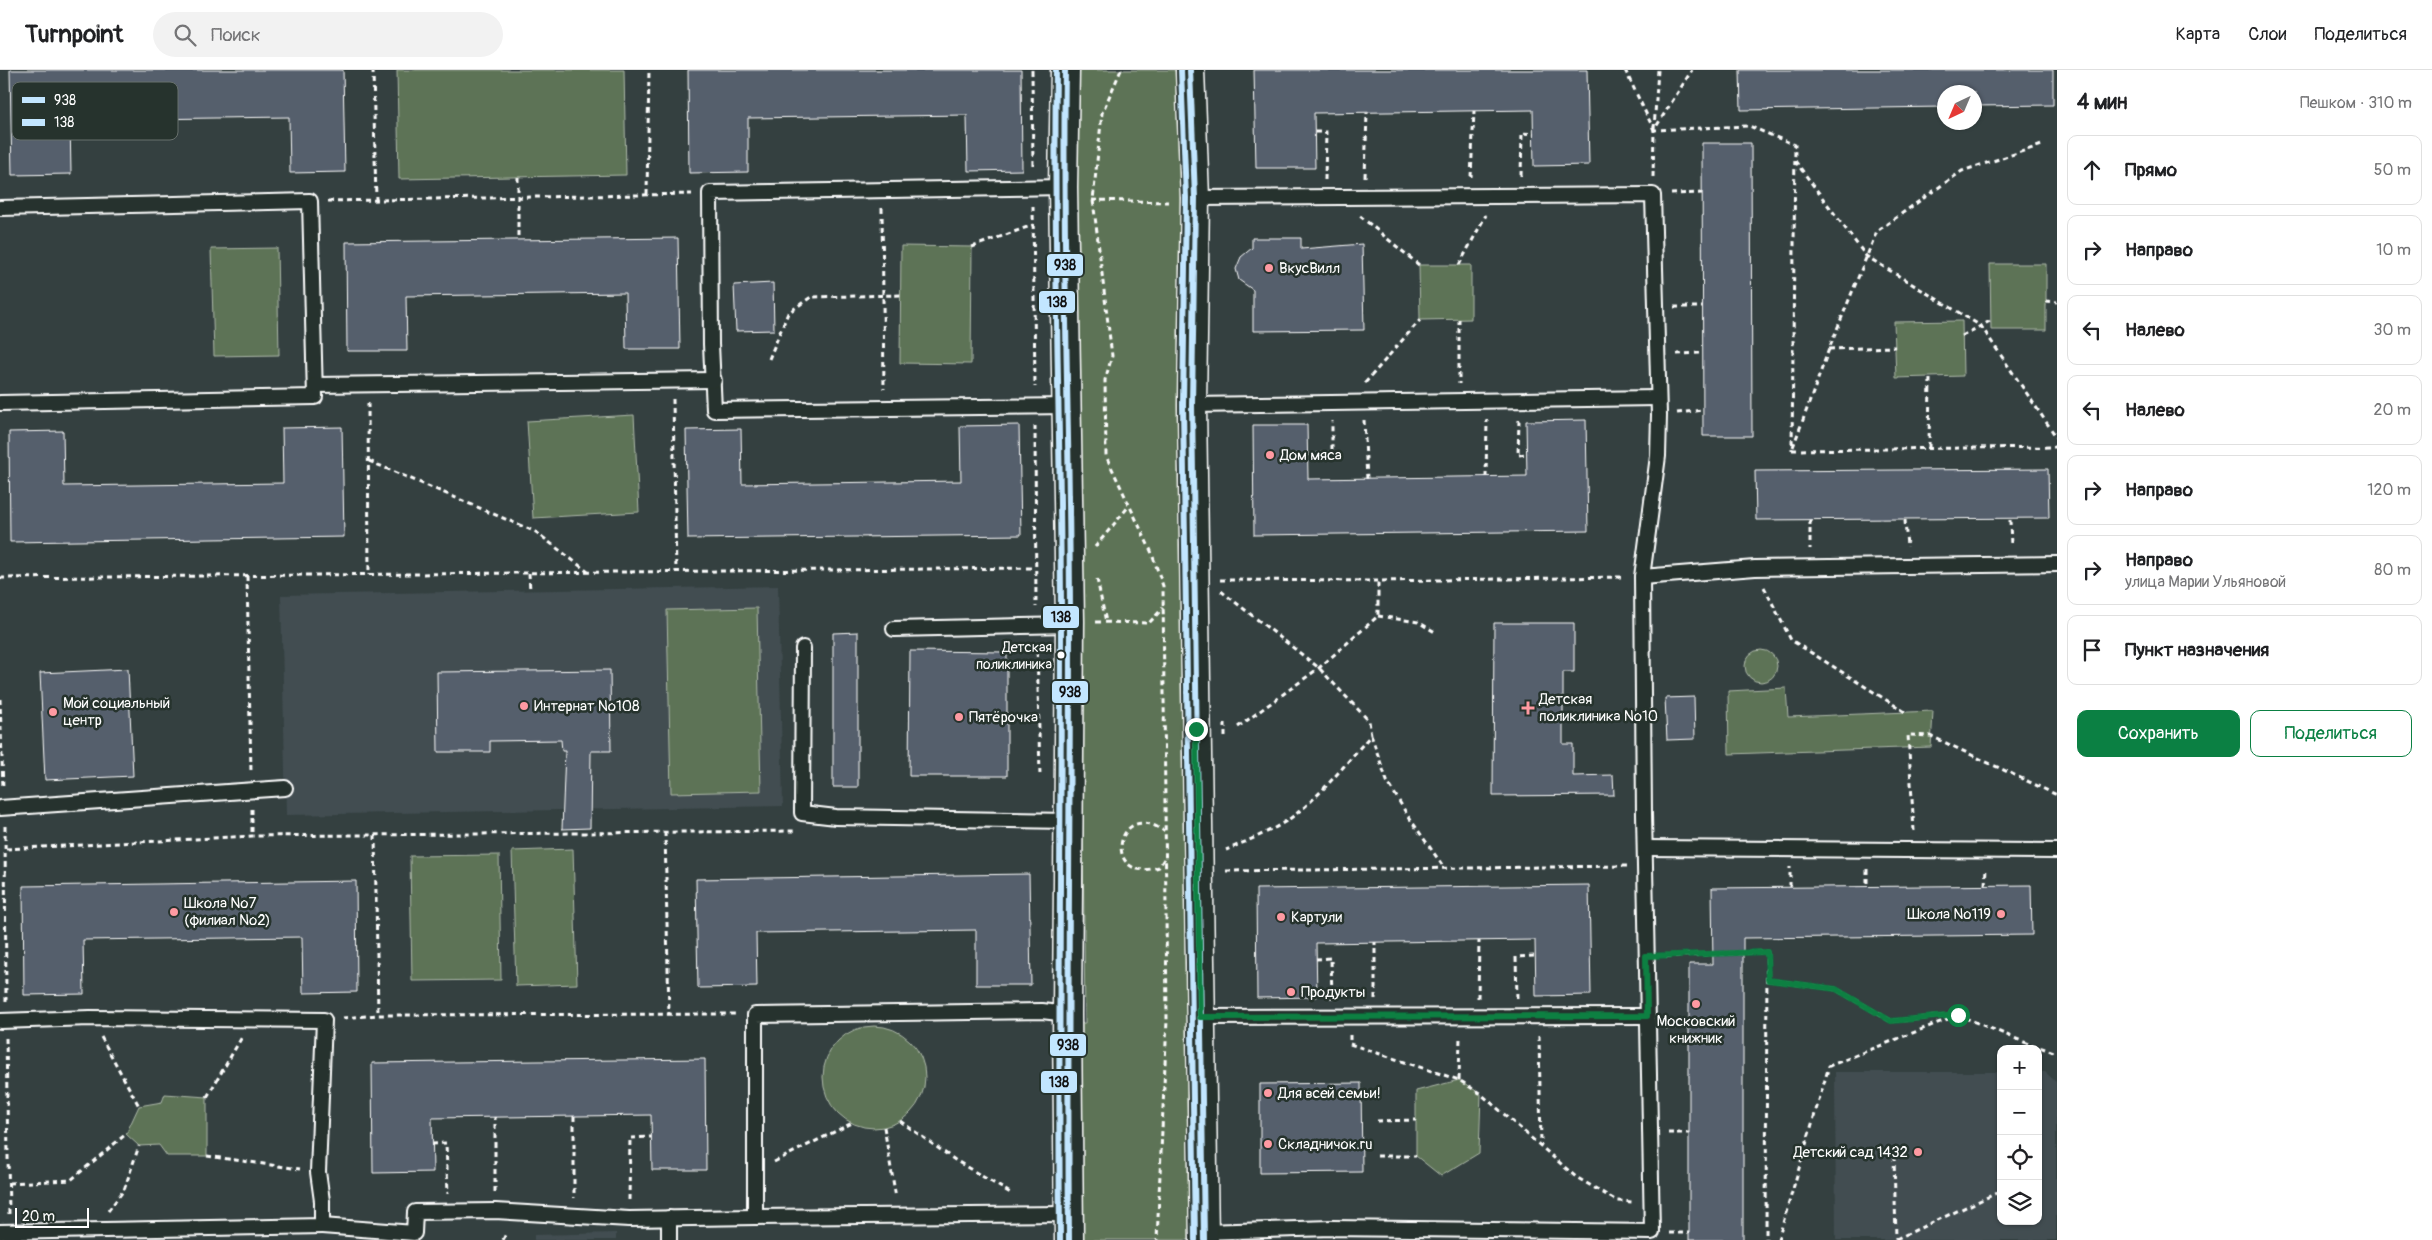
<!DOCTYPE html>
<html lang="ru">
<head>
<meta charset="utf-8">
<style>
	:root { --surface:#fff; --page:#f2f2f2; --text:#202124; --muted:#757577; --line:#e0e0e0; --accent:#0b8043 }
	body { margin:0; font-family:Pangolin,sans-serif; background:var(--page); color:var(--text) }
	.controls { position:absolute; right:15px; bottom:15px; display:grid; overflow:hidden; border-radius:10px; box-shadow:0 1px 4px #0004 }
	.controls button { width:45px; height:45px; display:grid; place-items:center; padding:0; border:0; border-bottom:1px solid var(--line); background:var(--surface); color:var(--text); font:25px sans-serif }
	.compass { position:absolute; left:1937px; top:15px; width:45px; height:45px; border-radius:50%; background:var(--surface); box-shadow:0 1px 4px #0004; rotate:224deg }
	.scale { position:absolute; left:15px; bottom:12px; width:74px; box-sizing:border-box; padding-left:5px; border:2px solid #fff; border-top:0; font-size:14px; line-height:18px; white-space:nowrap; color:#fff; -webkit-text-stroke:4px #26332d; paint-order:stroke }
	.stop { position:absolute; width:15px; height:15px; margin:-11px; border:4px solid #0b8043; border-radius:50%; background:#fff }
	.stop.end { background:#0b8043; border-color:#fff; box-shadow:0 1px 5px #0008 }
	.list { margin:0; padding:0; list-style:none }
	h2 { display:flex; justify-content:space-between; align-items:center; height:65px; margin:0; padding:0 20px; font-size:21px }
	h2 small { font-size:16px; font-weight:400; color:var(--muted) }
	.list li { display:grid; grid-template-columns:32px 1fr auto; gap:15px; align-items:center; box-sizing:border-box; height:70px; margin:0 10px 10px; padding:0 10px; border:1px solid var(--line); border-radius:10px }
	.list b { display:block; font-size:19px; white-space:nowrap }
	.list p { margin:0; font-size:16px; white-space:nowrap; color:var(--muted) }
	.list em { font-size:16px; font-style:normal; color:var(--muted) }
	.actions { display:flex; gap:10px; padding:15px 20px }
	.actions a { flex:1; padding:11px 0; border:1px solid var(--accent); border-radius:10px; text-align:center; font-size:18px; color:var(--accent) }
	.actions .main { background:var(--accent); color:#fff }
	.icon { flex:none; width:28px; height:28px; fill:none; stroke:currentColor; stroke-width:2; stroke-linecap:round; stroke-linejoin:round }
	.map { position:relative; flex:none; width:2057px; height:1170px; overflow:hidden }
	header { display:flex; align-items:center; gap:30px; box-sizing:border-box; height:70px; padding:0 25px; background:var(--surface); border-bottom:1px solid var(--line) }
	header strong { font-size:24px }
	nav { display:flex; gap:28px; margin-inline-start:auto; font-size:18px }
	.search { width:350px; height:45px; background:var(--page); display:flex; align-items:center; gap:12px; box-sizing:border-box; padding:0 18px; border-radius:28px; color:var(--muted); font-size:19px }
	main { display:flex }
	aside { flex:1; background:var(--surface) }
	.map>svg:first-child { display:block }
	.built { fill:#424d51 }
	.green { fill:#5d7356; stroke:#aeb9aa }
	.building { fill:#555e6c; stroke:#fff }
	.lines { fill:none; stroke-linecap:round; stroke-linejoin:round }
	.lane-casing { stroke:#fff; stroke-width:18 }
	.street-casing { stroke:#fff; stroke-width:31 }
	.path { stroke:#fff; stroke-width:3; stroke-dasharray:5 4; stroke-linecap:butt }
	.lane { stroke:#26332d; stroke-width:14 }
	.street { stroke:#26332d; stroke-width:28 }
	.bus-1-casing { stroke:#26332d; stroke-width:10 }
	.bus-2-casing { stroke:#26332d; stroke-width:10 }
	.bus-1 { stroke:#c2e6ff; stroke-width:6 }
	.bus-2 { stroke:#c2e6ff; stroke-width:6 }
	.route { stroke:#0b8043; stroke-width:6 }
	.poi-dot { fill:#ff9aa2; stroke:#26332d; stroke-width:2 }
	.bus-dot { fill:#fff; stroke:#26332d; stroke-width:2 }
	.labels { text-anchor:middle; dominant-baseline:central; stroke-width:5; stroke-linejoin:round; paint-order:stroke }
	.bus-label { font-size:14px; fill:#fff; stroke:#26332d; text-anchor:end }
	.poi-label { font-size:15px; fill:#fff; stroke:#26332d; text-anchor:start }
	.key { fill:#26332d; stroke:#67706c; stroke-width:1 }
	.key-label { font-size:14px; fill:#fff }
	.line-badge { stroke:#26332d; stroke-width:2 }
	.pale-badge-label { font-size:14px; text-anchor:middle; font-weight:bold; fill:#111 }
</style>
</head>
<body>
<header>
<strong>Turnpoint</strong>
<div class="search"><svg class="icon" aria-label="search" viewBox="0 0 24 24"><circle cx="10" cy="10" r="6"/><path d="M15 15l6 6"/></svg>Поиск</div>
<nav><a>Карта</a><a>Слои</a><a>Поделиться</a></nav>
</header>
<main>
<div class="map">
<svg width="2057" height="1170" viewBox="0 0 2057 1170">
	<rect width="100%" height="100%" fill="#344040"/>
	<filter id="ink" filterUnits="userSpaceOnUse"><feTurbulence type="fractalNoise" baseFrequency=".02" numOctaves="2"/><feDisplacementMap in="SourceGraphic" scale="10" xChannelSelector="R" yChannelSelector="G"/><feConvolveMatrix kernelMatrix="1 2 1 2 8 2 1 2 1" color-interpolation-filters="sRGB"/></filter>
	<g filter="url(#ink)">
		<g class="built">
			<polygon points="778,516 783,736 286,745 281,525"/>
			<polygon points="1835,1002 2001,1002 2001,1151 2038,1151 2038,1002 2045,1002 2056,1012 2056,1170 1836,1170"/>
			<polygon points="616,1163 616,1170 534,1170 534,1165"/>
		</g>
		<g class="green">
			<polygon points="397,0 624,0 626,105 399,109"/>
			<polygon points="1075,0 1187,0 1197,1170 1078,1170 1074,954 1085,953"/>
			<polygon points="901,176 972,177 971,294 900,293"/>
			<polygon points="277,178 279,285 214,286 211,179"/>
			<polygon points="1990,194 2046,194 2046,260 1991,260"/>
			<polygon points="1419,195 1471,195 1471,249 1420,250"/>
			<polygon points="1962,251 1963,306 1896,308 1894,252"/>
			<polygon points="634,345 639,442 533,448 527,351"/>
			<polygon points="757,538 761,721 671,723 667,540"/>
			<circle cx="1761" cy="596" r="16"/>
			<polygon points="1786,618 1788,647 1933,641 1931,677 1729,684 1728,621"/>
			<polygon points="573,779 577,914 516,916 512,781"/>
			<polygon points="499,785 501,910 412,911 410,786"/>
			<circle cx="874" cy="1007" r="51"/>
			<polygon points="1459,1010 1481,1024 1479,1083 1441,1106 1416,1086 1416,1021"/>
			<polygon points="165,1024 207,1027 207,1086 167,1086 159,1075 139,1076 126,1064 139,1036 162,1032"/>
		</g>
		<g class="building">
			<polygon points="10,0 343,0 345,102 290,103 289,47 70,50 71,104 12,105"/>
			<polygon points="688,0 1021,0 1022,100 968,101 967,45 748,48 748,102 689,103"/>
			<polygon points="1254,0 1587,0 1589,95 1534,96 1533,40 1314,43 1315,98 1256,98"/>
			<polygon points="1740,0 2053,0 2053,35 1974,36 1974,22 1944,22 1944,37 1741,40"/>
			<polygon points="1702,73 1751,73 1752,366 1703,366"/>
			<polygon points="678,168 680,279 626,279 625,223 406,226 407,281 347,281 346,172"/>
			<polygon points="1252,168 1301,168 1301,179 1362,174 1364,260 1253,261 1253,220 1239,210 1236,199 1241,187 1252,178"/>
			<polygon points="773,213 774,260 736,261 734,215"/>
			<polygon points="1586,350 1588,461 1254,465 1253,355 1307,355 1308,409 1527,406 1526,351"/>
			<polygon points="1019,355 1021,465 688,469 686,360 741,359 742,414 961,411 960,356"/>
			<polygon points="342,357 344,467 10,472 9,362 63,361 64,416 283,413 282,358"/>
			<polygon points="2048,399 2049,448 1756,450 1755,401"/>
			<polygon points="1494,553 1574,553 1574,602 1563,602 1563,674 1573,674 1573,706 1613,705 1614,725 1493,726"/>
			<polygon points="858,562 858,717 833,717 833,563"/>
			<polygon points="910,581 1007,582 1007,706 909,706"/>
			<polygon points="128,599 133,706 45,710 40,603"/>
			<polygon points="610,600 611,681 591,681 590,758 562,759 565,681 562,681 561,670 490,671 490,682 438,682 437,602"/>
			<polygon points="1694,627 1695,669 1667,670 1665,628"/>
			<polygon points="1029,804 1031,915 976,915 976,860 756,863 757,917 698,918 696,809"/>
			<polygon points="356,811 357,922 303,923 302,867 83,870 84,924 24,925 23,816"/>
			<polygon points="1589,815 1591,925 1536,926 1535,870 1316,873 1317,927 1257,928 1256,819"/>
			<polygon points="2031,815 2032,865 1743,868 1743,1170 1689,1170 1689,894 1713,894 1712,818"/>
			<polygon points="705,989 706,1100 652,1100 651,1045 432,1048 433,1102 373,1103 372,993"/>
			<polygon points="1361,1013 1362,1102 1260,1103 1260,1014"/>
		</g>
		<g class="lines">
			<defs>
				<g id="lane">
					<polyline points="1063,117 710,123 711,274 714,340 1067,336"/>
					<polyline points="1195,128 1653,125 1659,345 1658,386 1642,507 1644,744 1652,1162 1332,1158 1203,1162"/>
					<polyline points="0,138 310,131 315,327 0,333"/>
					<polyline points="315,315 714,310"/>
					<polyline points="1192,335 1657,328"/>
					<polyline points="1642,507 1755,498 2057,494"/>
					<polyline points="894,559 1070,555"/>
					<polyline points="803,578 802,743 836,747 1068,751"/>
					<polyline points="0,738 285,718"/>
					<polyline points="1645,778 2057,781"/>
					<polyline points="1067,944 1042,941 755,945 755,1147 1069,1144"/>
					<polyline points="1200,947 1647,946"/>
					<polyline points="0,951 90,948 324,950 318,1102 322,1131 322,1156 0,1162"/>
					<polyline points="669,1148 669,1170"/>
					<polyline points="322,1156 414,1163 415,1142 495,1141 629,1149 755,1147"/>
				</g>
				<g id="street">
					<polyline points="1065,0 1063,117 1070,551 1067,944 1069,1170"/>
					<polyline points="1190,0 1195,128 1192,335 1204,1170"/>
				</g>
			</defs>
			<use href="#lane" class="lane-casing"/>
			<use href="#street" class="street-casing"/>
			<g class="path">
				<polyline points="373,0 376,130"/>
				<polyline points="1032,0 1033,99"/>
				<polyline points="1121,0 1102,43 1093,130 1112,286 1105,310 1106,386 1151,481 1163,516 1167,950 1157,1170"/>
				<polyline points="1625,0 1654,60 1692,0"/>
				<polyline points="1654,59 1658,0"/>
				<polyline points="1315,62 1326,62 1325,110"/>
				<polyline points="1795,91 1866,186 1981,256 2057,368"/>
				<polyline points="1521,106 1522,63 1534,64"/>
				<polyline points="518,107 518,170"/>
				<polyline points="1365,107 1367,43"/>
				<polyline points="1471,107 1474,41"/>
				<polyline points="1653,107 1654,60 1749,56 1795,75 1792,380"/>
				<polyline points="1671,124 1702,123"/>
				<polyline points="647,125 649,0"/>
				<polyline points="1092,130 1168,132"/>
				<polyline points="328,131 692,124"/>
				<polyline points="1033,136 1035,317"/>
				<polyline points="882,138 884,319"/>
				<polyline points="1360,146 1419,195"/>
				<polyline points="972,177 1033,155"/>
				<polyline points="1459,195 1486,145"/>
				<polyline points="2046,231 2057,232"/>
				<polyline points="1674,237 1702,237"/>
				<polyline points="1459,249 1459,314"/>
				<polyline points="1962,266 1990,251"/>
				<polyline points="1829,279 1895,277"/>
				<polyline points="1677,284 1702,283"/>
				<polyline points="769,289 788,243 811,227 901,225"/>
				<polyline points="1365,313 1420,250"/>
				<polyline points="673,329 676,502"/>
				<polyline points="368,333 369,505"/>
				<polyline points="1677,343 1703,340"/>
				<polyline points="1364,350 1367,409"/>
				<polyline points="1519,350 1518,385 1527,384"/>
				<polyline points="1035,356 1036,537"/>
				<polyline points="1793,377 1829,279 1877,161 1962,101 2042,75"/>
				<polyline points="1929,377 1930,307"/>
				<polyline points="1792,380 2057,377"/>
				<polyline points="1308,385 1332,382 1332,351"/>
				<polyline points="369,391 536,462 588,502"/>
				<polyline points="1486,407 1487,350"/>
				<polyline points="1810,450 1810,479"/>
				<polyline points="1905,450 1907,477"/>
				<polyline points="2010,450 2011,477"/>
				<polyline points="1095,477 1129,436"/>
				<polyline points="529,503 530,521"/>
				<polyline points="247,506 251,703"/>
				<polyline points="0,508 1035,498"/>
				<polyline points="1097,509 1106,552"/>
				<polyline points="1220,510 1378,511 1623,507"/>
				<polyline points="1764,517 1791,570 1907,643"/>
				<path d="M 1221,521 L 1319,598 L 1369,651 L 1371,665 C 1347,692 1324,722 1296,744 C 1276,760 1249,770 1226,780"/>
				<polyline points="1378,546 1418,552 1435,562"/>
				<polyline points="1096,552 1149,553 1163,538"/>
				<polyline points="1037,573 1040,707"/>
				<polyline points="0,629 3,719"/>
				<polyline points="1225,653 1225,669"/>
				<polyline points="1238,657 1319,598 1378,546 1378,511"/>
				<polyline points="1371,665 1387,711 1408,746 1445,799"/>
				<polyline points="252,739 252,766"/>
				<polyline points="5,756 6,932"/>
				<polyline points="1914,761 1908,665 1931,666 2057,725"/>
				<polyline points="665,762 669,944"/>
				<polyline points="375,765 378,945"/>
				<polyline points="6,779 252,766 795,761"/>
				<path d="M 1164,789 L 1159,797 C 1102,816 1114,727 1164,761"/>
				<polyline points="1867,799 1867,816"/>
				<polyline points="1226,801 1627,796"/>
				<polyline points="1985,815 1986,798"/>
				<polyline points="1790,817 1790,797"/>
				<polyline points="1666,886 1767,882 1766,1170"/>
				<polyline points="1316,889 1331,888 1332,929"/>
				<polyline points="1768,910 1836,919 1891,951 1958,945 2024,972 2057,983"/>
				<polyline points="1478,928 1479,871"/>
				<polyline points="1517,928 1516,887 1535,886"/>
				<polyline points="1375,929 1375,872"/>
				<polyline points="343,948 378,945 736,944"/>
				<polyline points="1666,958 1689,957"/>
				<polyline points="1350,965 1350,974 1459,1010 1481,1024 1576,1107 1617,1131 1633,1132"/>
				<polyline points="1539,966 1541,1075"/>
				<polyline points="101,967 139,1036"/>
				<polyline points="6,968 9,1144"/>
				<polyline points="1459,1010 1460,966"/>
				<polyline points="207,1027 242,967"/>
				<polyline points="574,1046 574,1128"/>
				<polyline points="900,1051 955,1090 1012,1124"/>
				<polyline points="1377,1051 1416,1050"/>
				<polyline points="884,1057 896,1128"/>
				<polyline points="1668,1063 1689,1063"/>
				<polyline points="432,1074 446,1073 448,1124"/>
				<polyline points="207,1086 300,1099"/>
				<polyline points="1377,1086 1416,1086"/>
				<polyline points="1894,1086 1896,1169"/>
				<polyline points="774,1092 852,1053"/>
				<polyline points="9,1113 71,1110 126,1064"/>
				<polyline points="495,1122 495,1047"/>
				<polyline points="629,1130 630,1068 651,1067"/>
				<polyline points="108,1141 124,1120 139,1076"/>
				<polyline points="1669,1163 1689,1163"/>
				<polyline points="1896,1169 2001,1121"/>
				<polyline points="503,1170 507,1162"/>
				<polyline points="1778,1170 1829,996 1958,945"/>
			</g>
			<use href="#lane" class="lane"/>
			<use href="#street" class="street"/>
			<defs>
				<g id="bus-1">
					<path d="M 1065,0 C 1062,184 1070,368 1070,553 C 1070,758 1067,964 1069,1170"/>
					<polyline points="1190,0 1195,128 1192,335 1204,1170"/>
				</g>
				<g id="bus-2">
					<path d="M 1056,0 C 1053,184 1061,368 1061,553 C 1061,758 1058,964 1060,1170"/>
					<polyline points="1181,0 1186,128 1183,335 1195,1170"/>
				</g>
			</defs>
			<use href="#bus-1" class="bus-1-casing"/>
			<use href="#bus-2" class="bus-2-casing"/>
			<use href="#bus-1" class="bus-1"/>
			<use href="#bus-2" class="bus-2"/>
		</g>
	</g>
	<g class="lines" filter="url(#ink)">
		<polyline class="route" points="1196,659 1200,947 1647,946 1646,886 1767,882 1768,910 1836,919 1891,951 1958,945"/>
	</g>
	<g class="poi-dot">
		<circle cx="1269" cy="198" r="5"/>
		<circle cx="1270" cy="385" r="5"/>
		<circle cx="524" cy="636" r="5"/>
		<path d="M1525.5 630.5h5v5h5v5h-5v5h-5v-5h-5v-5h5z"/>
		<circle cx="53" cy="642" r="5"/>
		<circle cx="959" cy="647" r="5"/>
		<circle cx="174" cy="842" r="5"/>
		<circle cx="2001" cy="844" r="5"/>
		<circle cx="1281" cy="847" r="5"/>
		<circle cx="1291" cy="922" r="5"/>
		<circle cx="1696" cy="934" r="5"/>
		<circle cx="1268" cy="1023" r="5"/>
		<circle cx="1268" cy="1074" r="5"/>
		<circle cx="1918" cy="1082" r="5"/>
	</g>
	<circle class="bus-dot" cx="1061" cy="585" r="4.5"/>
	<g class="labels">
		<g class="bus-label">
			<text x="1052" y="577">Детская<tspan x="1052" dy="17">поликлиника</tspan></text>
		</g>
		<g class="poi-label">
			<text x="1279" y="198">ВкусВилл</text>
			<text x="1280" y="385">Дом мяса</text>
			<text x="1539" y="629">Детская<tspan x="1539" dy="17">поликлиника №10</tspan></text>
			<text x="63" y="633">Мой социальный<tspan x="63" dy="17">центр</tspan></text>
			<text x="534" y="636">Интернат №108</text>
			<text x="969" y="647">Пятёрочка</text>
			<text x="184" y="833">Школа №7<tspan x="184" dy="17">(филиал №2)</tspan></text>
			<text x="1991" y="844" text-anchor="end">Школа №119</text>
			<text x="1291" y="847">Картули</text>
			<text x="1301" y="922">Продукты</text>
			<text x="1696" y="951" text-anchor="middle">Московский<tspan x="1696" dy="17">книжник</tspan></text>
			<text x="1278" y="1023">Для всей семьи!</text>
			<text x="1278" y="1074">Складничок.ru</text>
			<text x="1908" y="1082" text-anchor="end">Детский сад 1432</text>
		</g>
	</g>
	<rect x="12" y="12" width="166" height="58" rx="8" class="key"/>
	<rect x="22" y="27" width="23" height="6" fill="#c2e6ff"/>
	<rect x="22" y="49" width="23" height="7" fill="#c2e6ff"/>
	<g class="key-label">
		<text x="54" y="35">938</text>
		<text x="54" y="57">138</text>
	</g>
	<g class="line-badge">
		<rect x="1046" y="183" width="38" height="24" rx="5" fill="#c2e6ff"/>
		<rect x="1038" y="220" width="38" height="24" rx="5" fill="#c2e6ff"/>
		<rect x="1042" y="535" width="38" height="24" rx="5" fill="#c2e6ff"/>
		<rect x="1051" y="610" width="38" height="24" rx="5" fill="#c2e6ff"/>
		<rect x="1049" y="963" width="38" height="24" rx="5" fill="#c2e6ff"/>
		<rect x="1040" y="1000" width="38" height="24" rx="5" fill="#c2e6ff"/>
	</g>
	<g class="pale-badge-label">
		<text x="1065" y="200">938</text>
		<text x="1057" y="237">138</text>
		<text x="1061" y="552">138</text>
		<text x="1070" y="627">938</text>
		<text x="1068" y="980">938</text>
		<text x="1059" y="1017">138</text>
	</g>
</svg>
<div class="controls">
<button>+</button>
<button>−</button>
<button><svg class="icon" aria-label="locate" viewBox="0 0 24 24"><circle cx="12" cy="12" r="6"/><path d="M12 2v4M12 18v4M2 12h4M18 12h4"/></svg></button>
<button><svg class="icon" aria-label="layers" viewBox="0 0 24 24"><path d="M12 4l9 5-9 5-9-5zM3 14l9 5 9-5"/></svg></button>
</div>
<svg class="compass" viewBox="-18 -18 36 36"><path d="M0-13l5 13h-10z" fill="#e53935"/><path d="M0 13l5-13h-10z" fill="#757577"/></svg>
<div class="scale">20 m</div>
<div class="stop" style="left:1958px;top:945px"></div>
<div class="stop end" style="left:1196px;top:659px"></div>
</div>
<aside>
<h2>4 мин<small>Пешком · 310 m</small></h2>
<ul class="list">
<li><svg class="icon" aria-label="ahead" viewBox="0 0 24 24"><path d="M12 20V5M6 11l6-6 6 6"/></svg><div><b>Прямо</b></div><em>50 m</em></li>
<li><svg class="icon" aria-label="right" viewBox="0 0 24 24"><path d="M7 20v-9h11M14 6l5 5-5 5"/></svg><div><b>Направо</b></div><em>10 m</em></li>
<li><svg class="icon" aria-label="left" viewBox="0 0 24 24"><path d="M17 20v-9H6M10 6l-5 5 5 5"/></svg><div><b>Налево</b></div><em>30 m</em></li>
<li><svg class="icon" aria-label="left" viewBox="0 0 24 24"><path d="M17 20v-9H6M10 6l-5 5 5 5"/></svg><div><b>Налево</b></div><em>20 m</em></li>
<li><svg class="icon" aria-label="right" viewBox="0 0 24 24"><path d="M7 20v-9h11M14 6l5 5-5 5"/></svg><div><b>Направо</b></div><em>120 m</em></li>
<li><svg class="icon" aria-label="right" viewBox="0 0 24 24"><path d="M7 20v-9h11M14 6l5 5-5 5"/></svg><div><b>Направо</b><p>улица Марии Ульяновой</p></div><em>80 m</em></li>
<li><svg class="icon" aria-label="arrive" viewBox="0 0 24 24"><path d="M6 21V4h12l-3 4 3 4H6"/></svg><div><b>Пункт назначения</b></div></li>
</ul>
<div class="actions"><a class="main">Сохранить</a><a>Поделиться</a></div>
</aside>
</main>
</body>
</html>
